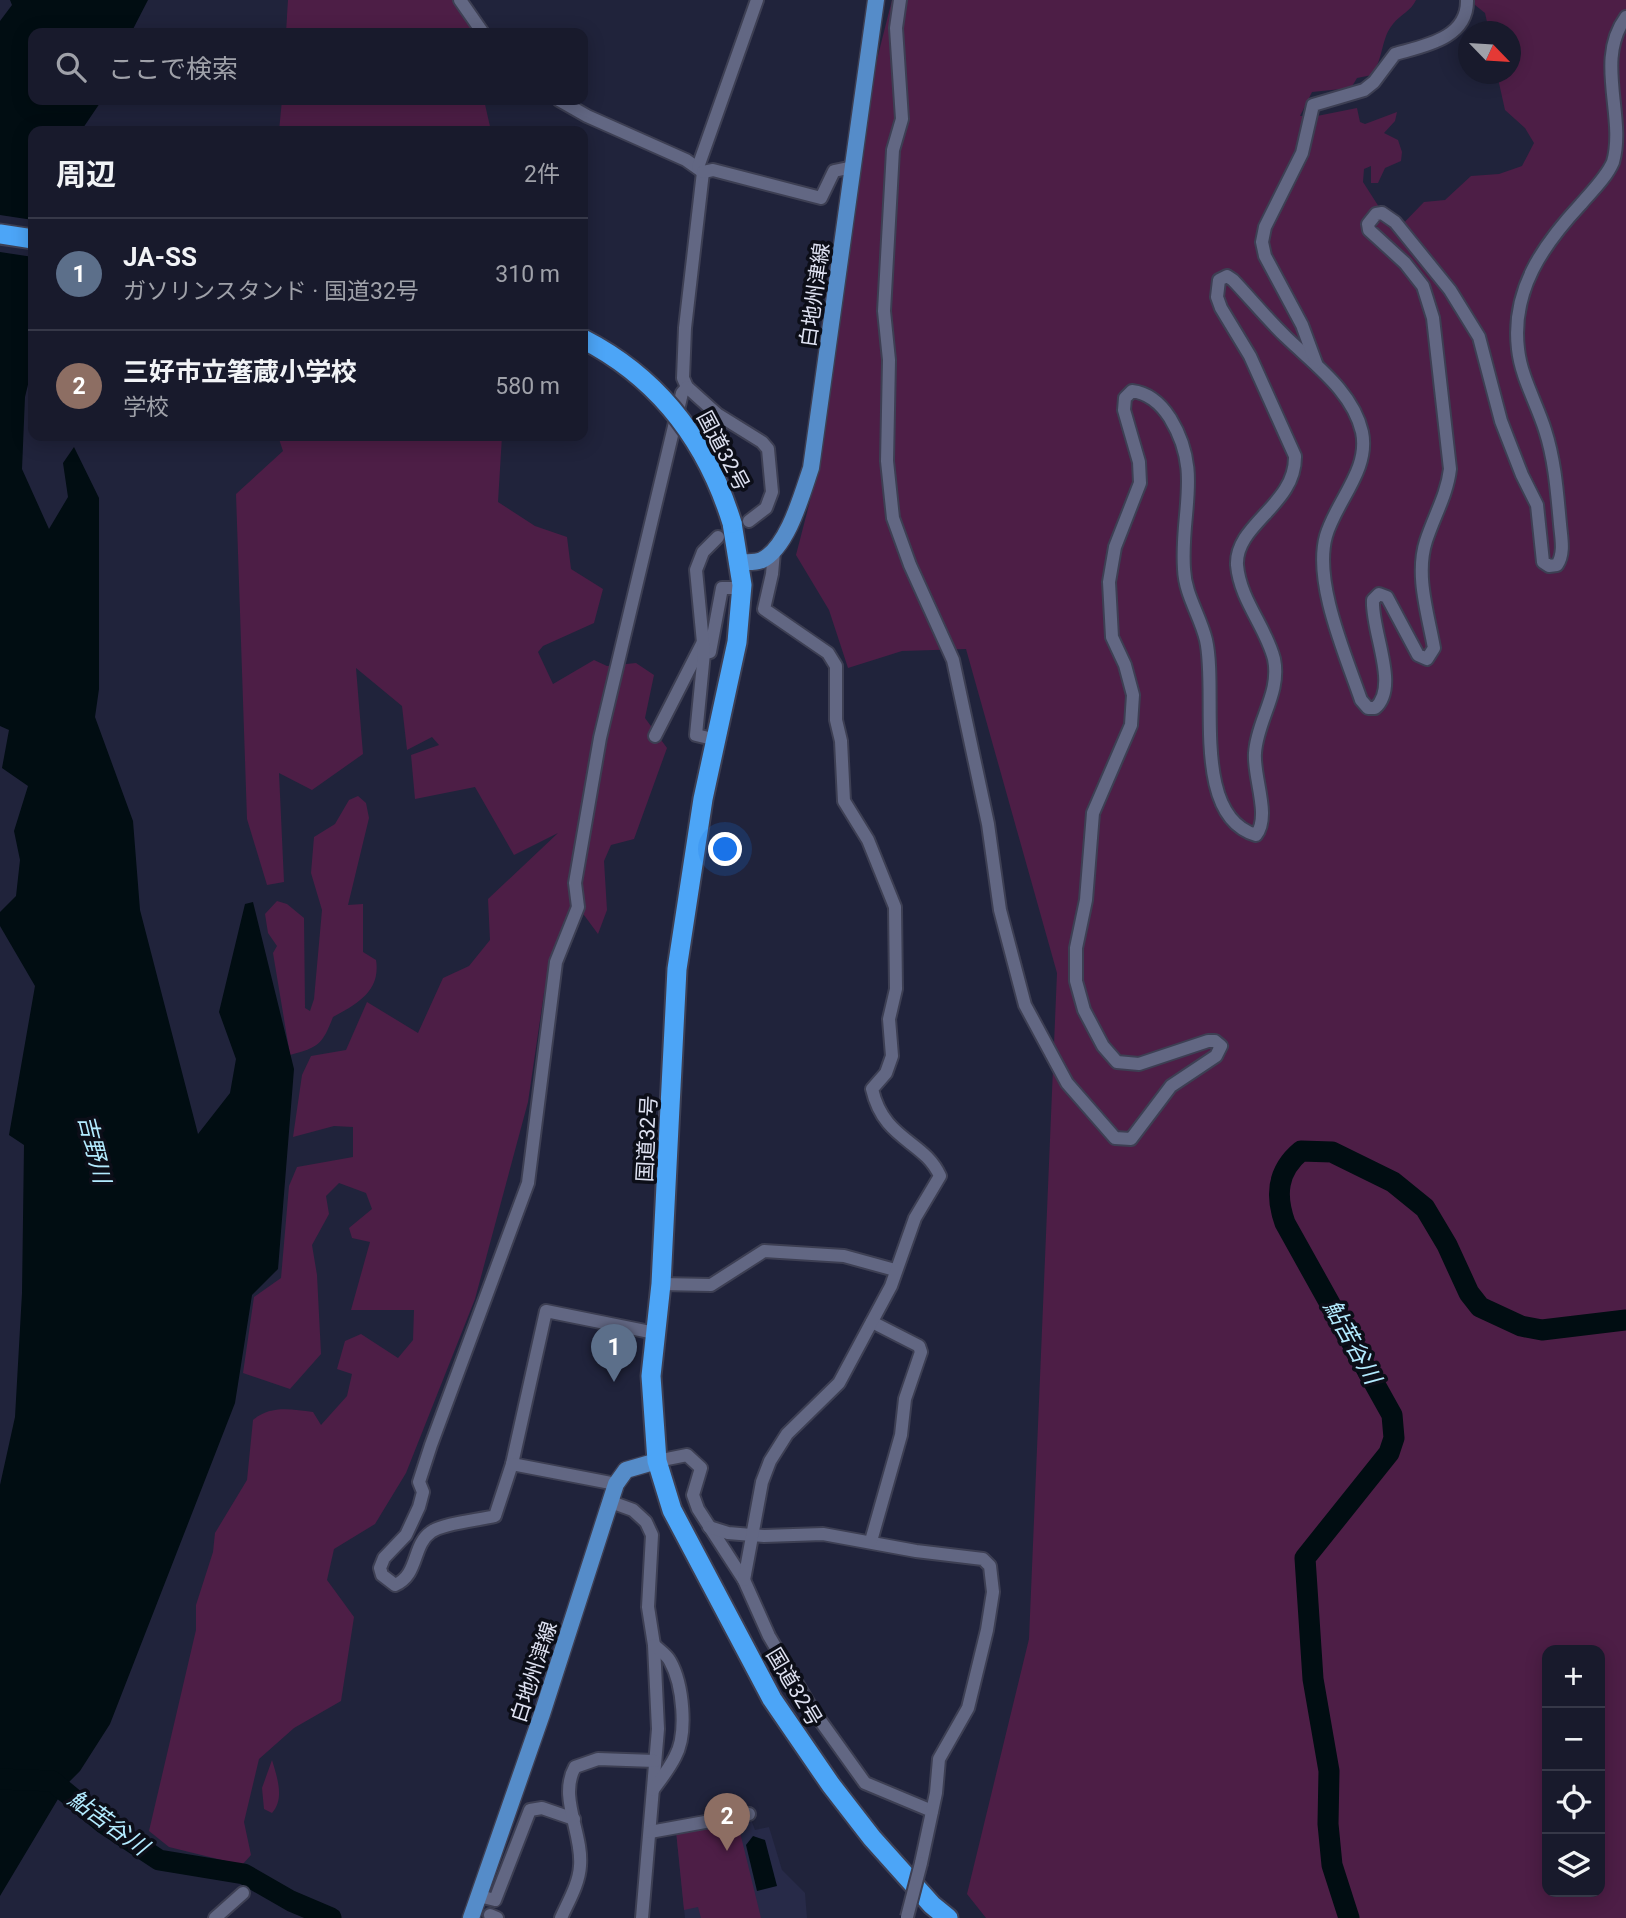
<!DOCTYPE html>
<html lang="ja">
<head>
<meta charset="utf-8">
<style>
	:root { --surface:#181a2c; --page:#252738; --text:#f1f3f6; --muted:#9fa1a9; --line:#363848; --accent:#8c9099 }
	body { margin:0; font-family:Roboto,"Noto Sans JP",sans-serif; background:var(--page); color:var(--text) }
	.controls { position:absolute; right:21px; bottom:21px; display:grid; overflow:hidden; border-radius:14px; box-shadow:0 4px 18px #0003 }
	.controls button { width:63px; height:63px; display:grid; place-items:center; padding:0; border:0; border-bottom:2px solid var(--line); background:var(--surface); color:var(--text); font:35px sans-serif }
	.compass { position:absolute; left:1458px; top:21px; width:63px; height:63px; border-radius:50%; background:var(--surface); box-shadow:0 4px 18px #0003; rotate:115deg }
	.you { position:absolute; left:726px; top:850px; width:24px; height:24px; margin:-18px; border:5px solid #fff; border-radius:50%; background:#1a73e8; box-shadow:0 0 0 10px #1a73e833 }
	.badge { display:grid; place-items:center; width:46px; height:46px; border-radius:50%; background:var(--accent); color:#fff; font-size:23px; font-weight:700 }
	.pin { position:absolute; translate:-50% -58px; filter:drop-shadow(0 2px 4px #0008) }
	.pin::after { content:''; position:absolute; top:37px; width:24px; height:21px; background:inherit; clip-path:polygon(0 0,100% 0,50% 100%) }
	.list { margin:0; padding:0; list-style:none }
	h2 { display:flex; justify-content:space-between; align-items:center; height:91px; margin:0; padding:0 28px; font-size:30px }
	h2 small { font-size:23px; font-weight:400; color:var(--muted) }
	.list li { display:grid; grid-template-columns:46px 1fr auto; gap:21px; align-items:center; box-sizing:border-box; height:112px; padding:0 28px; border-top:2px solid var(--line) }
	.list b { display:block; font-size:26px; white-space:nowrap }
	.list p { margin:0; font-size:23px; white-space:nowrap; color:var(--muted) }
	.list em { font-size:23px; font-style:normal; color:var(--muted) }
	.icon { flex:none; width:38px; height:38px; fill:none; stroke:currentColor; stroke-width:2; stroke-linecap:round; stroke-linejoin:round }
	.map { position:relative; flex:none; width:1626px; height:1918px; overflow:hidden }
	.search { position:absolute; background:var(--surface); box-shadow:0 4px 18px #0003; left:28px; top:28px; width:560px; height:77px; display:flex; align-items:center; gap:18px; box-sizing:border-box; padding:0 24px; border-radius:14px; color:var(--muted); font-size:26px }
	.panel { position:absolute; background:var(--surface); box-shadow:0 4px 18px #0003; left:28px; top:126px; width:560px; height:315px; border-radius:14px }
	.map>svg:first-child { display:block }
	.built { fill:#272a48 }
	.green { fill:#4d1e46; fill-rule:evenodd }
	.water { fill:#010d12 }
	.pier { fill:#20233b }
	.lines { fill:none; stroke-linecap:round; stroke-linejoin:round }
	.river { stroke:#010d12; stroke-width:21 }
	.minor-casing { stroke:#3d3f53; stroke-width:16 }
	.major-casing { stroke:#3d3f53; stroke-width:19 }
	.highway-casing { stroke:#3d3f53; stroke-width:23 }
	.minor { stroke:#626783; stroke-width:12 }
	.major { stroke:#558cc9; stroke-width:16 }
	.highway { stroke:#4ca5f7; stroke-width:19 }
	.minor-bridge-casing { stroke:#3d3f53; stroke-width:16; stroke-linecap:butt }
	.highway-bridge-casing { stroke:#3d3f53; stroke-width:23; stroke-linecap:butt }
	.minor-bridge { stroke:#626783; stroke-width:12 }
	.highway-bridge { stroke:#4ca5f7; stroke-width:19 }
	.labels { text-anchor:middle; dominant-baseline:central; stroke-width:7; stroke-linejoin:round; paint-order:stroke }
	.street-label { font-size:21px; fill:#dee1f1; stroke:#0c0e18 }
	.water-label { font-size:23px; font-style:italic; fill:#b3ebff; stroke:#0c0e18 }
</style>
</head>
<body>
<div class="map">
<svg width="1626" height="1918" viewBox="0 0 1626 1918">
	<rect width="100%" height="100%" fill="#20233b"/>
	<polygon class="built" points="750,1817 755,1830 769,1827 782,1870 805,1893 807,1918 685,1918 676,1831"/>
	<g class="green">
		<polygon points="288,0 469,0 472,33 286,33"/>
		<path d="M 892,0 L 1416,0 C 1411,11 1400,15 1393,24 C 1381,38 1384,57 1372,75 L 1357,78 L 1351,88 L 1312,92 L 1300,116 L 1317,116 L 1357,108 L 1360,122 L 1365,124 L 1397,112 L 1395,121 L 1384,133 L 1398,140 L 1402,152 L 1401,161 L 1385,168 L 1378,183 L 1371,183 L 1371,166 L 1364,169 L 1363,182 L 1395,232 L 1424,202 L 1445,200 L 1471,176 L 1499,174 L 1522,166 L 1534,143 L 1525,128 L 1505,110 L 1497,74 L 1510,74 L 1510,32 L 1489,31 L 1485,13 L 1475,5 L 1474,0 L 1626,0 L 1626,1918 L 986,1918 L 967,1894 L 1029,1639 L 1057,973 L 966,649 L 902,651 L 848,668 L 829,610 L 796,555 L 820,462 L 871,83 ZM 1547,1650 L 1600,1650 L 1600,1892 L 1547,1892 Z"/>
		<polygon points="282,100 484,100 491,131 279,131"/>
		<path d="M 278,436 L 502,436 L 498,502 L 535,526 L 567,537 L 571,569 L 603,589 L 594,623 L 543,646 L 538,652 L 553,684 L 594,660 L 607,666 L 636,663 L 654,675 L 645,718 L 667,748 L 634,839 L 611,845 L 604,861 L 607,910 L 598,934 L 578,907 L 544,993 L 528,1102 L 475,1299 L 406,1473 L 375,1524 L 334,1549 L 327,1580 L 354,1617 L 341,1701 L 294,1728 L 259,1759 L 244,1822 L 251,1855 L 242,1865 L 169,1847 L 149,1831 L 196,1630 L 196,1605 L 213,1552 L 215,1533 L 247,1480 L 253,1420 C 270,1405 291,1409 313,1412 L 321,1425 L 347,1396 L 352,1374 L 337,1369 L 345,1341 L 361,1334 L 398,1358 L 413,1340 L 414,1310 L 351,1310 L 370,1242 L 352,1238 L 349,1228 L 372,1209 L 366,1193 L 339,1183 L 326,1196 L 329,1214 L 312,1245 L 317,1275 L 321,1354 L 290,1389 L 243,1373 L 254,1297 L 281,1278 L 289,1186 L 297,1167 L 353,1157 L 353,1127 L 334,1126 L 293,1137 L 302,1075 L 311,1056 L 346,1050 L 367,1002 L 418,1033 L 443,978 L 469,966 L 490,940 L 488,899 L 558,833 L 514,855 L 475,787 L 415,799 L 411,755 L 439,745 L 432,737 L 407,750 L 402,706 L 356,668 L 363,754 L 312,790 L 279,773 L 284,882 L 267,885 L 247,819 L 236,494 L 283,451 Z"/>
		<path d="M 358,796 L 366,803 L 369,818 L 348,905 L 363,904 L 363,952 L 376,960 C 381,991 357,1004 333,1017 C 322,1045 319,1047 290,1055 L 273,953 L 277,946 L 268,933 L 265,914 L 277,901 L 287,904 L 304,918 L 305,1008 L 310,1011 L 314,999 L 322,910 L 311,873 L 314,837 L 335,824 L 349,800 Z"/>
		<path d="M 272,1760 C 277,1777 285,1799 272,1813 L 264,1809 L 262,1788 Z"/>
		<polygon points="737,1820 761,1918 701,1918 698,1907 684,1910 676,1831"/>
	</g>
	<g class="water">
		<polygon points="10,0 148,0 131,33 33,33 33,100 102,100 81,131 33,131 33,211 28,253 33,256 33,364 25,397 22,469 49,529 68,497 63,463 74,447 99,498 99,689 95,717 133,821 140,910 198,1134 230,1093 236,1059 219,1012 245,904 253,902 294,1069 278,1269 252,1295 235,1403 110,1724 80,1771 67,1784 0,1896 0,1485 15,1417 22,1293 24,1145 9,1135 35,986 0,926 0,912 16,896 20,860 14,831 28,786 2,768 9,730 0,726 0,21 12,5"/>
		<polygon points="753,1836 765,1840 777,1886 757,1891 746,1845"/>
	</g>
	<polygon class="pier" points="0,215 33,220 33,257 0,252"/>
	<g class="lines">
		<g class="river">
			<polyline points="0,1779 52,1781 103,1823 159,1860 244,1874 291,1901 331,1918"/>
			<path d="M 1349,1918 L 1332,1865 L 1328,1824 L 1329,1771 L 1313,1679 L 1305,1558 L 1389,1453 L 1394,1438 L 1392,1415 L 1285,1223 C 1275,1195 1277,1171 1301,1151 L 1332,1152 L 1393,1182 L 1425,1208 L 1447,1245 L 1469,1293 L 1480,1307 L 1521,1326 L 1542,1330 L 1626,1320"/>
		</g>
		<defs>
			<g id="minor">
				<polyline points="460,0 483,33"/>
				<path d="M 900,0 L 896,28 L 902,119 L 893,150 L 884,311 L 889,360 L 887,461 L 893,518 L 910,565 L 953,660 L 988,824 L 1000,910 L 1025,1005 L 1067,1083 L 1115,1138 L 1131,1139 L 1171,1086 L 1216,1056 L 1221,1046 L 1215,1041 L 1208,1041 L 1139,1064 L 1117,1062 L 1103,1046 L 1084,1010 L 1076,981 L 1076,948 L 1086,900 L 1093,813 L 1131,725 L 1133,695 L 1125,665 L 1112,637 L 1109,582 L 1115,547 L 1140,483 L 1139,462 L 1124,410 L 1125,398 L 1132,391 C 1149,393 1161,404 1170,418 C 1203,472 1180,511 1184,569 C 1185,595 1200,615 1206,640 C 1218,692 1190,816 1256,835 C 1271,816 1253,777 1255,753 C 1257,720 1281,693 1274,659 C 1266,627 1240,600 1237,565 C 1235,524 1296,505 1295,456 L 1250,356 L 1221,308 L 1217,297 L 1219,280 L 1227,276 L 1233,280 C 1251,299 1268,320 1287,338 C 1315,365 1353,392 1362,432 C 1370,470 1336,501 1326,536 C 1313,582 1346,656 1361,700 L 1368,708 L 1375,708 C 1400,687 1371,631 1373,600 L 1379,594 L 1387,597 L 1418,655 L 1427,659 L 1434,648 C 1428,614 1415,575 1426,541 C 1434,516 1447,495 1450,469 L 1433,318 L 1423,286 L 1405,263 L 1369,230 L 1368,224 L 1376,214 L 1382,213 L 1395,222 L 1450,290 L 1479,337 L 1501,421 L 1522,475 L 1537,505 L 1543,562 L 1549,566 L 1557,565 C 1565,553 1561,537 1560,524 C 1557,492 1555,461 1545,430 C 1537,404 1521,377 1518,349 C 1511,290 1543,245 1581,204 C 1592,191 1606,178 1613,162 C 1626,116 1594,60 1626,17"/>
				<polyline points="559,100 587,116 686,160 703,172"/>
				<polyline points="698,167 757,0"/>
				<polyline points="703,172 685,328 683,378 687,387 717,414 762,442 768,449 772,492 766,508 749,521"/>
				<polyline points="703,172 713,170 821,198 834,171 853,167"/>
				<path d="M 1316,363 L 1302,325 L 1265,256 L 1262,242 L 1265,227 L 1302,153 L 1313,105 L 1364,90 L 1374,82 L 1395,54 C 1423,46 1468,39 1467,0"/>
				<polyline points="704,653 710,652 722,588 742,588"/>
				<polyline points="655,736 703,642"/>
				<polyline points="717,740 696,735 704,653 696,570 703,552 718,537"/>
				<polyline points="661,1284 711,1285 764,1251 844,1256 895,1270"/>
				<polyline points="657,1461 687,1455 701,1468 693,1495 698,1509 744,1580 769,1636 812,1709 865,1783 932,1811"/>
				<polyline points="512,1464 546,1311 655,1333"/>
				<path d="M 616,1484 L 512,1464 L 495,1516 C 479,1520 443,1523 431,1532 C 412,1545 419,1575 395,1585 L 382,1575 L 380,1568 L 384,1558 L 406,1535 L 419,1507 L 423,1492 L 419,1482 L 431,1445 L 528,1183 L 556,962 L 578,907 L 575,883 L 600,738 L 682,393 L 687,387"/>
				<polyline points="611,1502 633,1510 646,1522 652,1535 648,1607 654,1645 658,1729 642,1918"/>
				<polyline points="709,1527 728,1533 764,1536 823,1534 916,1551 983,1559 990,1566 993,1592 987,1630 968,1708 939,1759 936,1793 921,1863"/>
				<polyline points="871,1541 901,1435 905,1399 921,1352 919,1346 872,1322"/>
				<path d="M 744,1580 L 762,1482 L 770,1461 L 787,1434 L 839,1383 L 891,1286 L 915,1218 L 940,1176 C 924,1140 884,1141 872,1089 L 886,1073 L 892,1056 L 889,1019 L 896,989 L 895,907 L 868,840 L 844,801 L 841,741 L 836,720 L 836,666 L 828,653 L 764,609 L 772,574 L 774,552"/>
				<path d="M 653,1790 C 661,1779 669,1769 675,1757 C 688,1734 683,1684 670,1661 C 667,1655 659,1650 654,1645"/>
				<polyline points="650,1832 749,1814"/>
				<polyline points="479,1896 495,1900 530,1810 542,1808 574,1819"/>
				<polyline points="490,1915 497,1918"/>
				<polyline points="215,1918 243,1893"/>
				<path d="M 561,1918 C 568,1902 579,1884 580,1866 C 583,1833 558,1797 575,1767 L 598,1759 L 655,1761"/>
			</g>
			<g id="major">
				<path d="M 740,562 C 747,562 756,563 762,560 C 788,547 802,494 811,468 L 876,0"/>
				<polyline points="471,1918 542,1714 616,1484 626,1470 657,1461"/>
			</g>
			<g id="highway">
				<polyline points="0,234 33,239"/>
				<polyline points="732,523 742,585 737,642 703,799 677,969 661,1284 651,1376 657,1461 672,1510 772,1699 831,1785 872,1838 932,1905 948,1918"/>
			</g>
		</defs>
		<use href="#minor" class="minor-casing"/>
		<use href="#major" class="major-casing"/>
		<use href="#highway" class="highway-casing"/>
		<use href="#minor" class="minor"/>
		<use href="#major" class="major"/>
		<use href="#highway" class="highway"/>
		<defs>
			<polyline id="minor-bridge" points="907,1917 921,1863"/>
			<path id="highway-bridge" d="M 583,339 C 659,378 707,442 732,523"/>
		</defs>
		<use href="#minor-bridge" class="minor-bridge-casing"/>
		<use href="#highway-bridge" class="highway-bridge-casing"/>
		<use href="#minor-bridge" class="minor-bridge"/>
		<use href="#highway-bridge" class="highway-bridge"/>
	</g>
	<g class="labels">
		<g class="street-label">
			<text transform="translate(815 295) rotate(-82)">白地州津線</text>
			<text transform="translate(723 451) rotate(62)">国道32号</text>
			<text transform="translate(647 1139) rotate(-87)">国道32号</text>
			<text transform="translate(534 1672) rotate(-72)">白地州津線</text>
			<text transform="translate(794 1687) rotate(59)">国道32号</text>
		</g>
		<g class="water-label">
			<text transform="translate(94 1149) rotate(76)">吉野川</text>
			<text transform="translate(1352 1342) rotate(61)">鮎苦谷川</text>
			<text transform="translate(108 1823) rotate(36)">鮎苦谷川</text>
		</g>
	</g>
</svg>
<div class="controls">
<button>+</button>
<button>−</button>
<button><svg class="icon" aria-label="locate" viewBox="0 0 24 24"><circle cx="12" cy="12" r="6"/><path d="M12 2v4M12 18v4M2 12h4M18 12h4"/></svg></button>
<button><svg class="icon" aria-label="layers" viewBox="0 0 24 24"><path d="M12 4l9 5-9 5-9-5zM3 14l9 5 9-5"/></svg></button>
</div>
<svg class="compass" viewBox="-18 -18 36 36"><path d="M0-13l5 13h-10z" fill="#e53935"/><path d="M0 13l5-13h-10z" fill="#9fa1a9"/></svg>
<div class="you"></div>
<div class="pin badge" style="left:614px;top:1382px;background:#5c6f8a">1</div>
<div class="pin badge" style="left:727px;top:1851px;background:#8d6e63">2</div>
<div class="search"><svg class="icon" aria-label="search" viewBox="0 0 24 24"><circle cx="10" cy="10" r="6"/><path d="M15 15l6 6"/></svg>ここで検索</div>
<section class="panel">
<h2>周辺<small>2件</small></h2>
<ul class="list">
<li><span class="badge" style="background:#5c6f8a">1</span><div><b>JA-SS</b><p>ガソリンスタンド · 国道32号</p></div><em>310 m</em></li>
<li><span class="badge" style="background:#8d6e63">2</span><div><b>三好市立箸蔵小学校</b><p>学校</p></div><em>580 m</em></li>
</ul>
</section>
</div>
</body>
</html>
